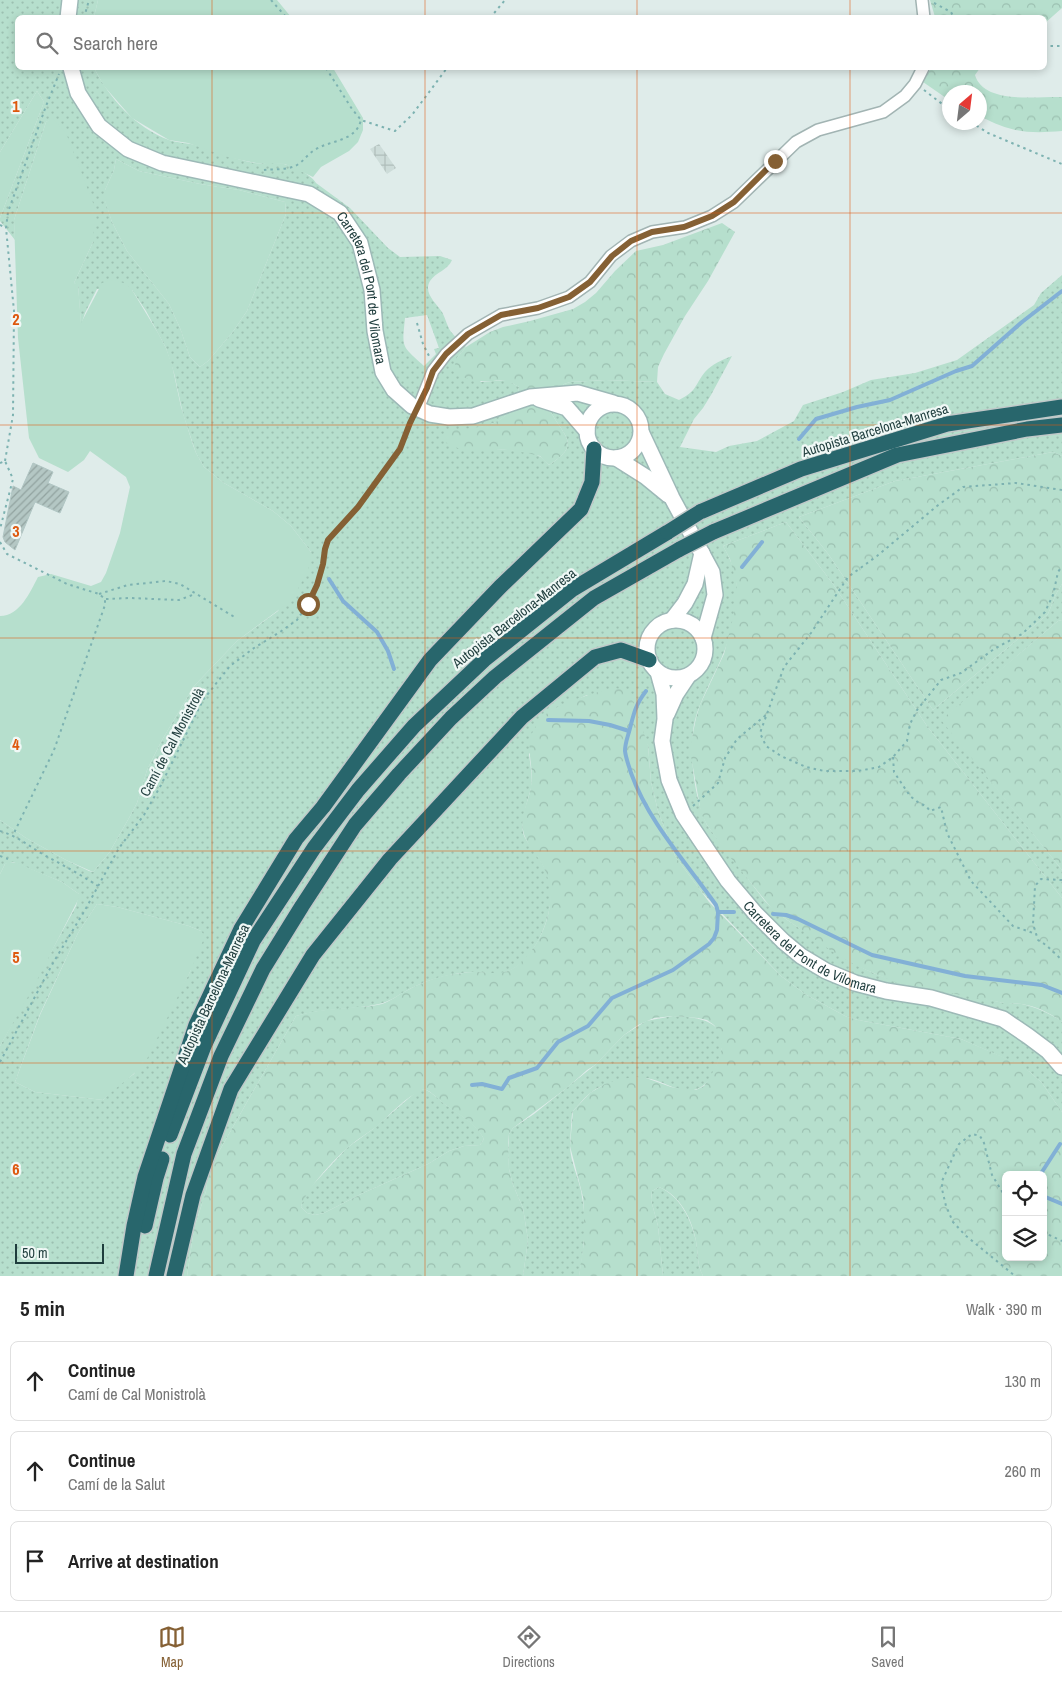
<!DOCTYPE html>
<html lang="en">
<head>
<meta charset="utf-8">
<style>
	:root { --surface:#fff; --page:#f6f6f6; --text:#222; --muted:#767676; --line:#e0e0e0; --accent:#856034 }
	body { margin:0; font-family:"Archivo Narrow",sans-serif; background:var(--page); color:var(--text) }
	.controls { position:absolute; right:15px; bottom:15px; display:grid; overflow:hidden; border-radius:8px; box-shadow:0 2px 8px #0003 }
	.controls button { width:45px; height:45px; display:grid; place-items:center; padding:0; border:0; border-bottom:1px solid var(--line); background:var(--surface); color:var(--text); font:25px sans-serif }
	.compass { position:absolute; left:942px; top:85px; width:45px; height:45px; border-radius:50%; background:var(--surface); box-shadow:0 2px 8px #0003; rotate:28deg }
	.scale { position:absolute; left:15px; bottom:12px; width:89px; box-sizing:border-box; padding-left:5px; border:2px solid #1f3d3d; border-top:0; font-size:14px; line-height:18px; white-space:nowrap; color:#1f3d3d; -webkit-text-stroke:4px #f0f8f6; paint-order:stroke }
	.stop { position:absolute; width:15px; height:15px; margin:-11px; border:4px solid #856034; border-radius:50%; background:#fff }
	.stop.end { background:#856034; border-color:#fff; box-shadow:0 1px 5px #0008 }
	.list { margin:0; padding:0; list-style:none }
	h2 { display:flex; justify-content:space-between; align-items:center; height:65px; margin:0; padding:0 20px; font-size:21px }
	h2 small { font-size:16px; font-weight:400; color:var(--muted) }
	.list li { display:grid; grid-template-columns:32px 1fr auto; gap:15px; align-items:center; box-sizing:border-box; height:80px; margin:0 10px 10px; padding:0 10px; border:1px solid var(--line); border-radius:8px }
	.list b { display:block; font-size:19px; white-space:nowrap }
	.list p { margin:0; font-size:16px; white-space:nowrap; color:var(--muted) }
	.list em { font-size:16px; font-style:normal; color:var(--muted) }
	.icon { flex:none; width:28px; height:28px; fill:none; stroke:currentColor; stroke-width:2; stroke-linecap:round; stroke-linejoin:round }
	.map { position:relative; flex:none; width:1062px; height:1276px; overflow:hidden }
	.search { position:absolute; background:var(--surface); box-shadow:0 2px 8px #0003; left:15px; right:15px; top:15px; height:55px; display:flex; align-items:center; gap:12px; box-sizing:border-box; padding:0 18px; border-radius:8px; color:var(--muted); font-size:19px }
	.sheet { height:335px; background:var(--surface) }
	nav { display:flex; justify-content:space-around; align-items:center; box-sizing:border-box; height:70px; border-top:1px solid var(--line); background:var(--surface); font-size:14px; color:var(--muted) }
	nav a { display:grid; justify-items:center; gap:2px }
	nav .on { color:var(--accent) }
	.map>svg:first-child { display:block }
	.industrial { fill:url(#industrial-grid) }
	.grass { fill:url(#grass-dots); fill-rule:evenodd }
	.forest { fill:url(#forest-crowns); fill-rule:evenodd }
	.garden { fill:#b6dfcd }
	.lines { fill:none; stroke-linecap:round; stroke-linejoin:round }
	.stream { stroke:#82b0d6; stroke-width:4 }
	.building { fill:url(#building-hatch); stroke:#b1c6c4 }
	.street-casing { stroke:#a2b4b3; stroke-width:14 }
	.secondary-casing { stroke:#9db9b7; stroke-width:18 }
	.highway-casing { stroke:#c0c9c9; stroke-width:18 }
	.path { stroke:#7db2b1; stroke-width:2; stroke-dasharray:2.5 4; stroke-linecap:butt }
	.street { stroke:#fff; stroke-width:11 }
	.secondary { stroke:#fff; stroke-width:15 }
	.highway { stroke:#28666c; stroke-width:15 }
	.highway-bridge-casing { stroke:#c0c9c9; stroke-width:18; stroke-linecap:butt }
	.highway-bridge { stroke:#28666c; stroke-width:15 }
	.route { stroke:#856034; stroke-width:6 }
	.grid { fill:none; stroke:#de580e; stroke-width:1; stroke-opacity:0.55 }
	.labels { text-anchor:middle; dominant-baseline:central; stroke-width:4.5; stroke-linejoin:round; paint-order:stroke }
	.street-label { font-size:14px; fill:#1f3d3d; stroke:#f0f8f6 }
	.grid-label { font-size:16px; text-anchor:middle; font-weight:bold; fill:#de580e; stroke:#f0f8f6; stroke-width:4.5; stroke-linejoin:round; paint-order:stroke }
</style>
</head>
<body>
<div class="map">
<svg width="1062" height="1276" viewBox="0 0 1062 1276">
	<defs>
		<pattern id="industrial-grid" width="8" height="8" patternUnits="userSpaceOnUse" patternTransform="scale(1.25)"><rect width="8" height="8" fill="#cddcd9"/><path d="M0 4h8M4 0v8" fill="none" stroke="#b0bebb"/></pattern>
		<pattern id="grass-dots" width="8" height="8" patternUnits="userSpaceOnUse" patternTransform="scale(1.25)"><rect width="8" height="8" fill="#b6dfcd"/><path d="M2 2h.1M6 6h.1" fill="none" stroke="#9cc0b1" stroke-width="1.8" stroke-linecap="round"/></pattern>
		<pattern id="forest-crowns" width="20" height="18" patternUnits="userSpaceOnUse" patternTransform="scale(1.25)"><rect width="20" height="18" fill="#b6dfcd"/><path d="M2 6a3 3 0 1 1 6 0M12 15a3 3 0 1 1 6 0" fill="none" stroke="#9cc0b1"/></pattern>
		<pattern id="building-hatch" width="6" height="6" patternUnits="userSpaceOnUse" patternTransform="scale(1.25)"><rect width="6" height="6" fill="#b4c7c4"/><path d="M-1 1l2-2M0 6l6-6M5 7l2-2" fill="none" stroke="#92a3a0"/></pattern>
	</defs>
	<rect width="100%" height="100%" fill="#dfecea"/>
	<polygon class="industrial" points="379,144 396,168 387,174 370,149"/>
	<g class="grass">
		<path d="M 0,0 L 98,0 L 94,17 L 18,18 L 18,68 L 94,68 C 110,99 135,127 169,140 C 178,143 187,143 195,145 C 215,151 233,159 254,163 C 264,164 274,162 284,164 C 293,166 312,175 316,183 L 350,208 L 388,248 L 400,257 L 440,256 L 452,260 C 448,270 436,272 430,281 C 423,293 436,303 442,312 C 446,319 447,327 452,333 C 456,338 462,343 466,347 L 457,358 L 481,382 L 507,380 L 519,387 C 516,415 499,424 472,429 L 460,449 C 479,449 524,447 541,457 C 544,459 547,463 549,465 C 583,443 563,437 550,410 L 564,384 L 570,382 L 606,380 L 657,382 L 665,394 L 679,400 C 697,391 694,386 705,372 C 712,364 722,360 732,356 L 711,395 L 703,408 L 694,419 L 680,447 L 716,452 L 729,446 L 757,441 L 794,421 L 803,405 L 843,392 L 871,380 L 915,373 L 957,360 L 1034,305 L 1041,293 L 1062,275 L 1062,456 L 1053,452 L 895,481 L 799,517 L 829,555 L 933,710 L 1048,614 L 1056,594 L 1062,584 L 1062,620 L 1058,621 L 942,720 L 1062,870 L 1062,898 L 927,726 L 833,584 L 786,522 L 723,546 C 730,558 736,572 737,586 C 738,608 731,636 722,657 C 713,678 701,698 695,720 C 688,749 694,799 707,825 L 764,900 C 777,914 791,923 807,933 C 832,950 855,967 884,977 L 1004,1003 C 1026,1002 1042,1010 1060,1020 L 1062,1022 L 1062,1112 L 1042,1083 L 1030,1072 L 1002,1057 L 961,1039 L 858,1020 L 845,1016 L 805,994 L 781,976 L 700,890 L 675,856 L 658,811 L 651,782 L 648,745 L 587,695 L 574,701 L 529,754 C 530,764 533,777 531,788 C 528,799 521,820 523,832 C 524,839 531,846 535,852 C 543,864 551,878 551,894 C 551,921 532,967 502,973 C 492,975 484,972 475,972 C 466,972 454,974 445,976 C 432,979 418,984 406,991 C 397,996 389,1002 379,1004 C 352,1010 323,1008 296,1016 L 213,1162 L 208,1176 L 206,1191 L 194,1229 L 187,1276 L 0,1276 L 0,1046 L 76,906 L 79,894 L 62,882 L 13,862 L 5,864 L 0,874 L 0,820 L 26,838 L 66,860 L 89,871 L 93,872 L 109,853 L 129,818 L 137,803 L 147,770 L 162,740 L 194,686 L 237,641 L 278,611 L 311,552 L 291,526 L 273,511 L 224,483 L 204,467 L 196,453 L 183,414 L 174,373 L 166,348 L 146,311 L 132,290 L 97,289 L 85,313 L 81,325 L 78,285 L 74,283 L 93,242 L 52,119 L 46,122 L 14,220 L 15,240 L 0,221 L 0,218 L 44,102 L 37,91 L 0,152 ZM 116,159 L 139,171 L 200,184 L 239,190 L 285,202 L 286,214 L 247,311 L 232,333 L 208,361 L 200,367 L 190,357 L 180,328 L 169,304 L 127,251 L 112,222 L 105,200 L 105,190 L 114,170 ZM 427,315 L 439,348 L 434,349 L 436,354 L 424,366 C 401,345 402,349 405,318 ZM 97,904 L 117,907 L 189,926 L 201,931 L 190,972 L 134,1074 L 112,1090 L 103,1100 L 35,1092 L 15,1082 L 40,1014 L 78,933 Z"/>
		<path d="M 673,1016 C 701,1017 733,1022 719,1059 C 716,1068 711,1080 704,1085 C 686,1100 664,1080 646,1078 C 641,1078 635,1079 631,1079 C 610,1081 595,1086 581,1102 C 579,1105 575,1108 573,1111 C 571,1115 572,1122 571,1126 C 571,1132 570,1139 570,1145 C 570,1163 580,1179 582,1197 C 587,1223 584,1250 579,1276 L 523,1276 L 528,1240 L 523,1208 L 513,1185 L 509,1169 L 508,1153 L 509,1134 L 513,1128 L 534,1114 L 595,1065 L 624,1035 L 646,1021 Z"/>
		<path d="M 424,1089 C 433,1093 438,1099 446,1105 C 460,1115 476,1123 484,1139 L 480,1145 L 464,1146 L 449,1151 L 428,1164 L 363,1193 L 324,1213 L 315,1215 L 307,1213 L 301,1207 L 303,1199 L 307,1191 L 347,1148 L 373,1129 L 416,1092 Z"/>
		<path d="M 659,1187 C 680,1196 691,1219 696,1241 C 698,1253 697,1265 703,1276 L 663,1276 L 658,1226 L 651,1200 L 652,1191 Z"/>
	</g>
	<g class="forest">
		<polygon points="930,0 1062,0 1062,8 1045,23 1044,18 935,17"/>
		<path d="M 931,68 L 980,68 L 975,75 C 984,105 1038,96 1062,97 L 1062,131 C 1027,134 1010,132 980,116 L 980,92 L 950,92 L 949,100 L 923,82 Z"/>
		<path d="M 722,223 L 735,232 L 708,281 L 685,316 L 664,354 L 658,367 L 657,382 L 606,380 L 570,382 L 564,384 L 550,410 C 563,437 583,443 549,465 L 540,456 L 527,453 L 501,449 L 460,449 L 446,443 L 445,430 C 478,428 514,428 519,387 C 500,375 500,383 480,381 C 470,381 462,377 453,371 L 457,358 L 466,347 L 490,332 L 503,327 L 530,321 L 573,309 L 585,302 L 596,293 L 615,271 L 636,251 L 663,245 Z"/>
		<polygon points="1053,452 1062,456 1062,584 1056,594 1048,614 933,710 829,555 799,517 895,481"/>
		<path d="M 786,522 L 833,584 L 927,726 L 1062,898 L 1062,1022 C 1045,1009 1025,1002 1004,1003 L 897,983 L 857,966 L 833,952 L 773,910 L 730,857 L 707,825 L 701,813 L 691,756 L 691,743 L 696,718 L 700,705 L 724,654 L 734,614 L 737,586 L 730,559 L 723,546 Z"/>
		<polygon points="1062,620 1062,870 941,720 1058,621"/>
		<path d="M 615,688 L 629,691 L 648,745 L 651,782 L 658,811 L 675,856 L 709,902 L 781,976 L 805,994 L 845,1016 L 858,1020 L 961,1039 L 1017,1063 L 1030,1072 L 1042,1083 L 1062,1112 L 1062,1276 L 703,1276 C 697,1265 698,1253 696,1241 C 692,1219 680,1195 659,1187 L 652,1191 L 651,1200 L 658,1226 L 663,1276 L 579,1276 L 584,1242 L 584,1214 L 583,1197 L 570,1146 L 573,1111 L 590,1093 L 605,1084 L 621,1079 L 637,1077 L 646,1078 L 671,1087 L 687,1090 L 696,1090 L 704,1086 L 709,1079 L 717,1064 L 722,1048 L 719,1032 L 714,1025 L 707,1020 L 698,1018 L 673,1016 L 654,1018 L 638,1025 L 624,1035 L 595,1065 L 587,1070 L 568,1087 L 513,1128 L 509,1134 L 508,1143 L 509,1169 L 513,1185 L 523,1208 L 528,1240 L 523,1276 L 187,1276 L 194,1229 L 206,1191 L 208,1176 L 213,1162 L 296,1016 C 315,1010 336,1009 356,1007 C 365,1007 374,1006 382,1004 C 391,1001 398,995 406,991 C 418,984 434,978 448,975 C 457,974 466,972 474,972 C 492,971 501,978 518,965 C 545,942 560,899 543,866 C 537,855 525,843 523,830 C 520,814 529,802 531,786 C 534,772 528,756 530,741 C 531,732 538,721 545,715 C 557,704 598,691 615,688 ZM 424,1089 C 432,1092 436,1097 443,1103 C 457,1114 475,1122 484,1139 L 480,1145 L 464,1146 L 449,1151 L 428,1164 L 363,1193 L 324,1213 L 315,1215 L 307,1213 L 301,1207 C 305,1190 337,1156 351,1145 C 359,1138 368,1133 376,1127 C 391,1114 405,1097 424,1089 ZM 1006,1175 L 1043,1175 L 1043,1257 L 1006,1257 Z"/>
	</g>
	<g class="garden">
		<polygon points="98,0 277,0 291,17 94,17"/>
		<polygon points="94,68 333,68 363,118 363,130 358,142 349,151 321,167 313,177 285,164 256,163 231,158 188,143 169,140 132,118 104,86"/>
		<polygon points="37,91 44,102 0,218 0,152"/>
		<path d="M 52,118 L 66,133 L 95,208 L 93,242 L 74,283 L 78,284 L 81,323 L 102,283 L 110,280 L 118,281 L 126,284 L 132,290 L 158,333 L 166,348 L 172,365 L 181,407 L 193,445 L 196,453 L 204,467 L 224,483 L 273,511 L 291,526 L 311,552 L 310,564 L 307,572 L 292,600 L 237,641 L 194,686 L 162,740 L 147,770 L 137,803 L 129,818 L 109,853 L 93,872 L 66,860 L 26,838 L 0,820 L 0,616 C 20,616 30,592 38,577 L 51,574 L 91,586 L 101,582 L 106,573 L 120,533 L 130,487 L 126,477 L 90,451 L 84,460 L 68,472 L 39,458 L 29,438 L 18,338 L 14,220 L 46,122 Z"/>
		<polygon points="116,159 139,171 200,184 239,190 285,202 286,214 247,311 232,333 208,361 200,367 190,357 180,328 169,304 127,251 112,222 105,201 105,190 114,170"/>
		<polygon points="9,862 17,863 62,882 79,894 79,898 33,988 0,1046 0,874 5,864"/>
		<path d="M 97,904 L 117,907 L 189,926 L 201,931 L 205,936 L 190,972 L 145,1063 C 132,1077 116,1087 103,1100 L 35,1092 L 15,1082 L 40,1015 L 78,933 Z"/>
	</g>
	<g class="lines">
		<g class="stream">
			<polyline points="799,439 816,419 857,407 890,400 956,371 972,366 1022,322 1062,291"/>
			<polyline points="742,567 762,542"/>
			<polyline points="329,579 343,601 377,632 388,651 394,669"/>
			<polyline points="548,720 589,721 610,725 629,731"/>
			<polyline points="718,912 734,912"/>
			<polyline points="773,914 786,915 798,919 872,955 965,976 1042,985 1062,993"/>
			<path d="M 472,1085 L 482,1084 L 502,1089 L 509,1078 L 537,1068 L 558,1042 L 588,1026 L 612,998 L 673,970 L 709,944 L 714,938 L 717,930 L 718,912 L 716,905 C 686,862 649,823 631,773 C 629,766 626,759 625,751 C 625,744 627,739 629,732 C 634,714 634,707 646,691"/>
			<polyline points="1040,1175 1060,1144"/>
			<polyline points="1043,1196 1062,1204"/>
		</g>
	</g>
	<polygon class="building" points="33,463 53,472 48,483 69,492 60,513 35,502 15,550 5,542 3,537 13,486 21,490"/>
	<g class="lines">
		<defs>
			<g id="street">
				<polyline points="922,0 924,18"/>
				<polyline points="418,409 433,371 446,354 468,334 501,315 538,308 569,297 590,282 611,256 631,241 652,232 685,227 712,216 734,202 796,142 818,130 883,112 905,96 915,84 923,68"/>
			</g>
			<g id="secondary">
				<polyline points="68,18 70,0"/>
				<path id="s1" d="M 71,68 L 78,93 L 99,126 L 128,149 L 162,163 L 309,194 L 340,213 L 360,243 L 372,290 L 375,331 L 383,372 L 394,390 L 412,406 L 430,414 L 449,417 L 473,416 L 530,397 L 578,393 L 613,403"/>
				<polyline points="539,399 567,408 587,431"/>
				<circle cx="614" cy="431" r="27"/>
				<polyline points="642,434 672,498 712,572 715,595 703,638"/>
				<polyline points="616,458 646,477 668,495"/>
				<circle cx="676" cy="649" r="29"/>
				<polyline points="672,620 685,603 695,584 702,553"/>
				<path id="s2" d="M 658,672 L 664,694 L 665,719 L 662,741 L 669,780 L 683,814 L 728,881 L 755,913 L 783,941 L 801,956 L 826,971 L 855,983 L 886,991 L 931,998 L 1003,1019 L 1028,1036 L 1048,1051 L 1062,1067"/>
				<polyline points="667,714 676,694 688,676"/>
			</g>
			<g id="highway">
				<polyline points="700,512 801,469 947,424 1062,407"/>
				<polyline points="713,532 897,455 1027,429 1062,425"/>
				<polyline points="170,1135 204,1046 253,941 314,848 358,790 414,726 484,660 573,589 668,532"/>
				<polyline points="145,1226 156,1178 162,1159"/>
				<polyline points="126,1276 134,1226 145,1177 196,1025 241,929 296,839 323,807 430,660 500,587 581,509 592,482 594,449"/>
				<polyline points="156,1276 184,1154 221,1056 263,969 302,906 355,825 399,774 451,718 495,677 594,598 680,549"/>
				<polyline points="174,1276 193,1195 231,1089 313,955 390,859 522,717 595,657 621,650 649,660"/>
			</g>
		</defs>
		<use href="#street" class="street-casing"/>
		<use href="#secondary" class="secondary-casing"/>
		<use href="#highway" class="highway-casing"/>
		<g class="path">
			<polyline points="271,0 287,18"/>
			<polyline points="934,3 951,12 954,18"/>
			<polyline points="84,18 89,0"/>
			<polyline points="490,18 505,0"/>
			<polyline points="1044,46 1062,46"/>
			<polyline points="326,68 352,109 361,120 395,131 412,115 447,68"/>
			<polyline points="924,90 950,110"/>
			<polyline points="971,122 988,133 1062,164"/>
			<path d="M 264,170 C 274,169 286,170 295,166 C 302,163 307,155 313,151 C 330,139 355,143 361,120"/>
			<polyline points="0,225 6,228"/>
			<polyline points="417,323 423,344 429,356"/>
			<polyline points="5,461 13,415 14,311 6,228 8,212 46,106 59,74"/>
			<polyline points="0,463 5,461 13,479 0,529"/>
			<polyline points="1062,490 1016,483 963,487 937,506 877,556 848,577 811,633 784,667 760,733 766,746 781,756 806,767 824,771 858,771 879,767 893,757 907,741 910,724 917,710 941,680 961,673 994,649 1022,634 1045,612 1053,595 1058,572 1062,566"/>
			<polyline points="0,542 7,554 67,584 99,594 105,599 105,605 54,750 13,835"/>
			<polyline points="99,594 128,585 166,581 180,584 236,618"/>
			<polyline points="106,599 130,598 179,600 195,594"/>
			<polyline points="893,757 894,772 910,796 919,803 926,806 930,811 941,807 947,833 971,881 1013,926 1036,934"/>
			<polyline points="693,806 718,783 725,758 737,739 766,715"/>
			<path d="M 0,831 C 17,836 29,846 44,855 C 63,865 81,875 98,886"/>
			<polyline points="0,856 8,859"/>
			<polyline points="1062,880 1041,879 1035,886 1033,924 1038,940 1046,945 1062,960"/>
			<polyline points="0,1062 53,963 85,910 119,848 144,815 161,785 203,700 230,666 254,648 280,632 297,620 308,604 317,585 323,564 325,549 328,540 358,507 385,471 399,449 412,419"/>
			<polyline points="1006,1198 992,1175 984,1143 980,1136 972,1134 959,1144 942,1181 942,1189 946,1206 953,1222 965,1235 1015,1276"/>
			<polyline points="1043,1232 1062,1241"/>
		</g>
		<use href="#street" class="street"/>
		<use href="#secondary" class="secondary"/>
		<use href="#highway" class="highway"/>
		<defs>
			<g id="highway-bridge">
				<polyline points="668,532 700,512"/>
				<polyline points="680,549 713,532"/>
			</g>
		</defs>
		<use href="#highway-bridge" class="highway-bridge-casing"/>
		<use href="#highway-bridge" class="highway-bridge"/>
	</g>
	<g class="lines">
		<polyline class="route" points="308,604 317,585 323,564 325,549 328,540 358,507 400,449 410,423 427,388 433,371 446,354 468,334 501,315 538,308 569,297 590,282 612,256 631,241 652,232 684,227 712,216 734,202 775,161"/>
	</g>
	<path class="grid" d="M 212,0 L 212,18M 425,0 L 425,18M 637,0 L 637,18M 850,0 L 850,18M 212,68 L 212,1276M 425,68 L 425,1276M 637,68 L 637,1276M 850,68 L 850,1276M 0,213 L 1062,213M 0,425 L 1062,425M 0,638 L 1062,638M 0,851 L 1062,851M 0,1063 L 1062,1063"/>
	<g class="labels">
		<g class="street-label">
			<text stroke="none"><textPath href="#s1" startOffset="405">Carretera del Pont de Vilomara</textPath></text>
			<text transform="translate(875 430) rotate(-17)">Autopista Barcelona-Manresa</text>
			<text transform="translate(514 618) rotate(-38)">Autopista Barcelona-Manresa</text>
			<text transform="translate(172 742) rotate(-62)">Camí de Cal Monistrolà</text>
			<text stroke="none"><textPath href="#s2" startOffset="335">Carretera del Pont de Vilomara</textPath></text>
			<text transform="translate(213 994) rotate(-65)">Autopista Barcelona-Manresa</text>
		</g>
	</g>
	<g class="grid-label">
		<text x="16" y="112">1</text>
		<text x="16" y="325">2</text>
		<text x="16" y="537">3</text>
		<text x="16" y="750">4</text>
		<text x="16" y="963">5</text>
		<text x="16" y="1175">6</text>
	</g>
</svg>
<div class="controls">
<button><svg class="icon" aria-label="locate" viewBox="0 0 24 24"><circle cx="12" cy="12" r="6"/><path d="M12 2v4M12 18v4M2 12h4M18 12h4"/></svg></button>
<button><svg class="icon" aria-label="layers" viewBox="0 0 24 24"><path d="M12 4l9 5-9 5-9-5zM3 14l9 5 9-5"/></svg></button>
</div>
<svg class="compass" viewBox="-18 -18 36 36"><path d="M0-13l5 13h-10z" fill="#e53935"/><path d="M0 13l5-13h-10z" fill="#767676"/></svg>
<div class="scale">50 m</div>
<div class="stop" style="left:308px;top:604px"></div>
<div class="stop end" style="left:775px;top:161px"></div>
<div class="search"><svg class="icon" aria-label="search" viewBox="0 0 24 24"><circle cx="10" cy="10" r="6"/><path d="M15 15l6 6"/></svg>Search here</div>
</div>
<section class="sheet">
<h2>5 min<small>Walk · 390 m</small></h2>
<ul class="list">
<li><svg class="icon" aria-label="ahead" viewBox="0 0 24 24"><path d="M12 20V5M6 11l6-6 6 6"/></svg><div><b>Continue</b><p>Camí de Cal Monistrolà</p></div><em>130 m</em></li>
<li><svg class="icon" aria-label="ahead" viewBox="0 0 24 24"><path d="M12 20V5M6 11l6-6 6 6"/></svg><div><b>Continue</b><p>Camí de la Salut</p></div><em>260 m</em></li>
<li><svg class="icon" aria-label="arrive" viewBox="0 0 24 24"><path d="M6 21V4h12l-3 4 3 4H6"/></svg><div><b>Arrive at destination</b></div></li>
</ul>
</section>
<nav>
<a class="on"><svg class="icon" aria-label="map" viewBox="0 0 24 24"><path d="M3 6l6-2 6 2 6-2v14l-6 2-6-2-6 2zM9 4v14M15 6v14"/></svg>Map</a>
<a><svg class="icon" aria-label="directions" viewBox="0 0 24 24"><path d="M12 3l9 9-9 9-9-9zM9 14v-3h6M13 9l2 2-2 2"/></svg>Directions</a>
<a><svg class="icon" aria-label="saved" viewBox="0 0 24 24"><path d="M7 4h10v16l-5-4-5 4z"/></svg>Saved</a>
</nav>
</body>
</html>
